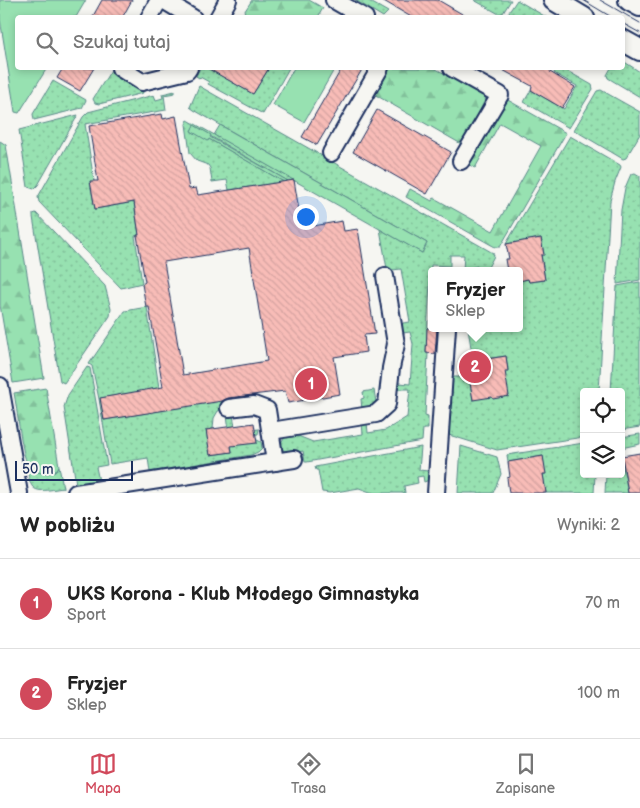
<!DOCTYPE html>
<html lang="pl">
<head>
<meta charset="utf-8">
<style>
	:root { --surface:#fff; --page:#f2f2f2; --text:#222; --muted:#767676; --line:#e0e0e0; --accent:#d1495b }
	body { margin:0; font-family:"Balsamiq Sans",sans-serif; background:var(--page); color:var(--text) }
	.controls { position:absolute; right:15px; bottom:15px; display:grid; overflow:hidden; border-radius:5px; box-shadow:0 2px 8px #0003 }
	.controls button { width:45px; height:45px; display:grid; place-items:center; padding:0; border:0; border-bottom:1px solid var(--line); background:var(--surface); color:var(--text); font:25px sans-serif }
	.scale { position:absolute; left:15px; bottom:12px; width:118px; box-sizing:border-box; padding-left:5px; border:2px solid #1b2f5e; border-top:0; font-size:14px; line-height:18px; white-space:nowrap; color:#1b2f5e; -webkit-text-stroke:4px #f6f6f2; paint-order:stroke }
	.you { position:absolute; left:305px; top:216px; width:18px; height:18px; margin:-12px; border:4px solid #fff; border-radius:50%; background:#1a73e8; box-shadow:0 0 0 8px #1a73e833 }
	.badge { display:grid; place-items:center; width:32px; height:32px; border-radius:50%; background:var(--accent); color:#fff; font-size:16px; font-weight:700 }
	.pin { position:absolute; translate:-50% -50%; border:2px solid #fff; box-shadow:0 1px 5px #0006 }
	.popup { position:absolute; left:428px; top:267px; width:95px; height:65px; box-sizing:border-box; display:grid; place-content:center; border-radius:5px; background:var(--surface); filter:drop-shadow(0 1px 4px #0005); font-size:16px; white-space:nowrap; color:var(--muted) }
	.popup b { font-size:19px; color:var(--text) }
	.popup::after { content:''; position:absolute; left:50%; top:100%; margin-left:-10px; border:10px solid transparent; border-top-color:var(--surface) }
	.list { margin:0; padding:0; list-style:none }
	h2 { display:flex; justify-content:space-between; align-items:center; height:65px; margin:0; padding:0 20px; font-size:21px }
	h2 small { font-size:16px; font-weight:400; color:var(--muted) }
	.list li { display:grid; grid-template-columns:32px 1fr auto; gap:15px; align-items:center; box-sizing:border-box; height:90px; padding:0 20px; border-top:1px solid var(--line) }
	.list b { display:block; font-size:19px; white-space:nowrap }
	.list p { margin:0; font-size:16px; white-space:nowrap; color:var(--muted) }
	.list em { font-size:16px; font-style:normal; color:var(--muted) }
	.icon { flex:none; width:28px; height:28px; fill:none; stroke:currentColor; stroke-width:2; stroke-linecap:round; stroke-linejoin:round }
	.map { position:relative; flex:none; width:640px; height:493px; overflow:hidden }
	.search { position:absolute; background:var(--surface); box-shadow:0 2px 8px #0003; left:15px; right:15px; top:15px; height:55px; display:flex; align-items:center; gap:12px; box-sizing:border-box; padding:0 18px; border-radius:5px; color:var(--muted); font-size:19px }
	.sheet { height:245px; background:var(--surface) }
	nav { display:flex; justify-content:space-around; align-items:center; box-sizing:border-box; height:70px; border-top:1px solid var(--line); background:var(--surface); font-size:14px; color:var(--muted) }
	nav a { display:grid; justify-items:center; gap:2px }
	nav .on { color:var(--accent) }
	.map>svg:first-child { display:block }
	.grass { fill:url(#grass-dots); stroke:#598888 }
	.forest { fill:url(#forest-firs); stroke:#598888 }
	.park { fill:#97e1b1; stroke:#598888 }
	.building { fill:url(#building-back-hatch); stroke:#1b2f5e; fill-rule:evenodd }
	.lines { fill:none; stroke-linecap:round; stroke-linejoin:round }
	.minor-casing { stroke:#1b2f5e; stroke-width:20 }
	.major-casing { stroke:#1b2f5e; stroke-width:24 }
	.minor { stroke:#f6f6f2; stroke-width:16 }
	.major { stroke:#f6f6f2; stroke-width:20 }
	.tram { stroke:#1b2f5e; stroke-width:1 }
</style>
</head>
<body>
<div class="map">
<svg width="640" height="493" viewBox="0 0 640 493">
	<defs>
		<pattern id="grass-dots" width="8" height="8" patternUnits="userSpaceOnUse" patternTransform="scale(1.25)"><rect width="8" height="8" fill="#97e1b1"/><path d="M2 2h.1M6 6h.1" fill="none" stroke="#82c19b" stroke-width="1.8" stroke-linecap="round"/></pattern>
		<pattern id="forest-firs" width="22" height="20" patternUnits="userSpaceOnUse" patternTransform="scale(1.25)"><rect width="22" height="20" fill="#97e1b1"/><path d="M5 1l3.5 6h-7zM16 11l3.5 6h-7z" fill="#82c19b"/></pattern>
		<pattern id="building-back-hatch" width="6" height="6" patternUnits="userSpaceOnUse" patternTransform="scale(1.25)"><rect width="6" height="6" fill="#f8bcb7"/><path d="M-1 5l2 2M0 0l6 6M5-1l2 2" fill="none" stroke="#d4a2a0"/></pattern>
	</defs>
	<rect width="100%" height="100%" fill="#f6f6f2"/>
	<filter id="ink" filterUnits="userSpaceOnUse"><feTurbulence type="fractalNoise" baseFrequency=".02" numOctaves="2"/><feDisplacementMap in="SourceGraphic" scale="10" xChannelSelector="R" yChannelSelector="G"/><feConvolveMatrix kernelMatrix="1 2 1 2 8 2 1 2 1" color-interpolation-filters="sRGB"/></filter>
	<g filter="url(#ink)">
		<g class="grass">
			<polygon points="355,0 367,0 388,12 383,17"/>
			<polygon points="474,0 511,0 503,13 499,14"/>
			<polygon points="517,0 546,17 507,17 507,15"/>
			<polygon points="623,61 640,72 640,97 608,78 607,75 611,68 622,68"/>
			<polygon points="200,68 221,68 218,74 253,94 269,68 289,68 263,114 208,84 209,82 200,77 199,78 196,76"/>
			<polygon points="557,68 562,68 592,85 593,89 569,128 524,102 531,90 564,109 577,86 554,73"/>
			<polygon points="111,70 142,87 143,93 99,104 95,103 93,99"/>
			<polygon points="53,81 86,100 82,108 34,120 33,114"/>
			<path d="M 199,86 L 493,253 L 494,256 L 486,271 L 476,271 L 477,266 L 463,270 L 464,255 L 450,255 L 450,266 L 431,265 L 426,352 L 428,353 L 425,416 L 428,417 L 428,429 L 423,429 L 422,441 L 307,462 L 305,462 L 303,451 C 294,453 285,455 280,446 C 282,438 286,436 293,434 L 313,442 L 363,434 L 362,423 L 367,422 L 368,433 L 386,430 L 407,417 L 410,389 L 398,389 L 399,383 L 410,384 L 413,344 L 410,332 L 403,333 L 400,327 L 403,323 L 410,322 L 401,269 L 392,270 L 387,269 L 380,229 L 422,253 L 427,243 L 194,110 L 190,107 Z"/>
			<polygon points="601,90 640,112 640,134 626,158 623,159 574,130 597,91"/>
			<polygon points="175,91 175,93 164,95 166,110 85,124 94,181 90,182 95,209 134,202 139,235 135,236 142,283 121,288 39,202 38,197 83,117 88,112 154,95 156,100 163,98 162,94"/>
			<polygon points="78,115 38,185 34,189 28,187 19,130"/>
			<polygon points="188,120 294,180 288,181 210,136 194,126 191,131 209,139 284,182 229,190 227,180 212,182 210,168 208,165 197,161 190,153 186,124"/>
			<polygon points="570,136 620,165 621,167 615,182 610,201 599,392 584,392 584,437 497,450 449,435 451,381 454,377 469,377 473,400 505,371 508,370 506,356 473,361 468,328 519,328 519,281 528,279 529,282 545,280 541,255 544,254 541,238 506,244"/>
			<polygon points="635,173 640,176 640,280 617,284 621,210 625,188 631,174"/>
			<polygon points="36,213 105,286 111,309 110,316 64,383 60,381 33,217 33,214"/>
			<polygon points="640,282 640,427 621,430 621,392 611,392 617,286"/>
			<polygon points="147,307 159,388 101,398 104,420 225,400 226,409 218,411 214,418 213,429 206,430 210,455 232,452 227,415 233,415 236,432 259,429 258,434 247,435 261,442 262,448 258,452 251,455 150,472 148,458 110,464 99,399 92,366 89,364 125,311"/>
			<polygon points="87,367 90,368 107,465 96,467 99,481 76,484 64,407 68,395"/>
			<polygon points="374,390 376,402 371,407 362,410 361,399 364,398 363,392"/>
			<polygon points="640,434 640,444 621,448 621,437"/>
			<polygon points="584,443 584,474 595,474 594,493 546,493 543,474 545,474 543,456 508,462 507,455"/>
			<polygon points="461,446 497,457 501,474 493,493 458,493"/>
			<polygon points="421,447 419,470 428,471 430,473 429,480 424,482 423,476 417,477 418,483 404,486 405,493 373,493 359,488 330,493 322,492 318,470 316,470 315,467"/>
			<polygon points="621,456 628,493 605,493 606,474 621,474"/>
			<path d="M 26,462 L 30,467 L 55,472 L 59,466 L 63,488 C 31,493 31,493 26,462 Z"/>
		</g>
		<g class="forest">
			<polygon points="252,0 309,0 323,8 318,17 241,17"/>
			<polygon points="386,68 434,68 487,96 463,145 372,93"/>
			<polygon points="506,99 566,133 500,247 495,247 406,197 410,189 432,201 434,198 493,231 541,146 500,123 475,168 468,164"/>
			<polygon points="0,141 6,145 44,378 13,383 0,305"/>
			<path d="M 46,388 L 59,466 L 55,472 C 46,474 36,474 29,467 C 22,459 17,407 14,393 Z"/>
		</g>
		<g class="park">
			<polygon points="0,0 86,0 76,17 18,18 18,68 47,68 19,113 15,112 0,19"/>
			<polygon points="294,68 335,68 304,122 273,105"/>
			<polygon points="194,125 211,135 210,137 288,181 284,182 209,139 208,141 191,131"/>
			<polygon points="220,125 427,243 422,253 214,135"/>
		</g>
		<g class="building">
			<polygon points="102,0 132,0 122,18 92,18"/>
			<polygon points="382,0 438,0 469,18 413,18"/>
			<polygon points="63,68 94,68 80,91 57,78"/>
			<polygon points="207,68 269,68 253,94"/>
			<polygon points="342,68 363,68 317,145 302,137"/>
			<polygon points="499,68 552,68 550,72 575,87 562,108 531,90 532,86"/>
			<polygon points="377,110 451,152 427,194 353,152"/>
			<path d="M 162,114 L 163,119 L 176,116 L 189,189 L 196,188 L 198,195 L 294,180 L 302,228 L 342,221 L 344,231 L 358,229 L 375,334 L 364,335 L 366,352 L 334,357 L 340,394 L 288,403 L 285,391 L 228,398 L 222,401 L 104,420 L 100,398 L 163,387 L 149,307 L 146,307 L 142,284 L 145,282 L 137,235 L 139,235 L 134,202 L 95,209 L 90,181 L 98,181 L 89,126 ZM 249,248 L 267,361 L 183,375 L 164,262 Z"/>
			<polygon points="541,238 544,255 541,255 545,280 529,282 528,279 519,281 519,271 507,271 505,259 509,259 506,244"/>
			<polygon points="427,328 437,328 435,354 426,353"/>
			<polygon points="506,356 508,371 505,371 509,396 493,399 492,397 473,400 469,377 475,376 473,361"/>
			<polygon points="254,423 257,443 231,446 232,452 210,455 206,430"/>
			<polygon points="640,453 640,493 628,493 622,456"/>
			<polygon points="543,456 546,474 543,474 546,493 509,493 507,478 510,477 508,462"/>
		</g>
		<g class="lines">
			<defs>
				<g id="minor">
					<polyline points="163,0 193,18"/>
					<polyline points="334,0 365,18"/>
					<polyline points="149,18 159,0"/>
					<polyline points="218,18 228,0"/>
					<polyline points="120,68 142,82 187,71 189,68"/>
					<polyline points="452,68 500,95 461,161"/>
					<polyline points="331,153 380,68"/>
					<polyline points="0,386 19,493"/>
					<polyline points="229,408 254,405 267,410 275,462"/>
					<polyline points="271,431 376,414 387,404 391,368 396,344 385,276"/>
					<polyline points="76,493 294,459"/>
					<polyline points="436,493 447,328"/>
				</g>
				<g id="major">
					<polyline points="554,0 584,18"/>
					<polyline points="629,0 640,6"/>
					<polyline points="622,40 640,50"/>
				</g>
			</defs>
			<use href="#minor" class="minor-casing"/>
			<use href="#major" class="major-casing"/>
			<use href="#minor" class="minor"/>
			<use href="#major" class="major"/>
			<g class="tram">
				<polyline points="583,0 613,18"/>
				<polyline points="600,0 640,23"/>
				<polyline points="622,23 640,33"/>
			</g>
		</g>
	</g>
</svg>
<div class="controls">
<button><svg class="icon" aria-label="locate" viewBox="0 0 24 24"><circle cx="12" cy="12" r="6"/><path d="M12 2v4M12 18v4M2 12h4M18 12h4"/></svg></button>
<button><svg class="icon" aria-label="layers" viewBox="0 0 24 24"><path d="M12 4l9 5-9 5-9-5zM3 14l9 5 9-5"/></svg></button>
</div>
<div class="scale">50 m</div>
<div class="you"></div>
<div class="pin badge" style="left:311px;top:384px">1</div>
<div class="pin badge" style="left:475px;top:367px">2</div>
<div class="popup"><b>Fryzjer</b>Sklep</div>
<div class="search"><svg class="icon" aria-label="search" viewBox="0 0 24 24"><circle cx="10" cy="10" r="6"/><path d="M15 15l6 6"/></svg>Szukaj tutaj</div>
</div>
<section class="sheet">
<h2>W pobliżu<small>Wyniki: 2</small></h2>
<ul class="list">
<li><span class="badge">1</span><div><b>UKS Korona - Klub Młodego Gimnastyka</b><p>Sport</p></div><em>70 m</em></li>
<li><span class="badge">2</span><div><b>Fryzjer</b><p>Sklep</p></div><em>100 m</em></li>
</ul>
</section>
<nav>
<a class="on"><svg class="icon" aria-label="map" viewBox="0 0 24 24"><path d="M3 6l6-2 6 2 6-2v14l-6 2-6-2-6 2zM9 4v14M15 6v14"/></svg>Mapa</a>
<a><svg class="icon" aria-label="directions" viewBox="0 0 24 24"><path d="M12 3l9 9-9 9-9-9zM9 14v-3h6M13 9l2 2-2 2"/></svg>Trasa</a>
<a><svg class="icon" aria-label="saved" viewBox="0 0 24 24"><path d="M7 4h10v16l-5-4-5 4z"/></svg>Zapisane</a>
</nav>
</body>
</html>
